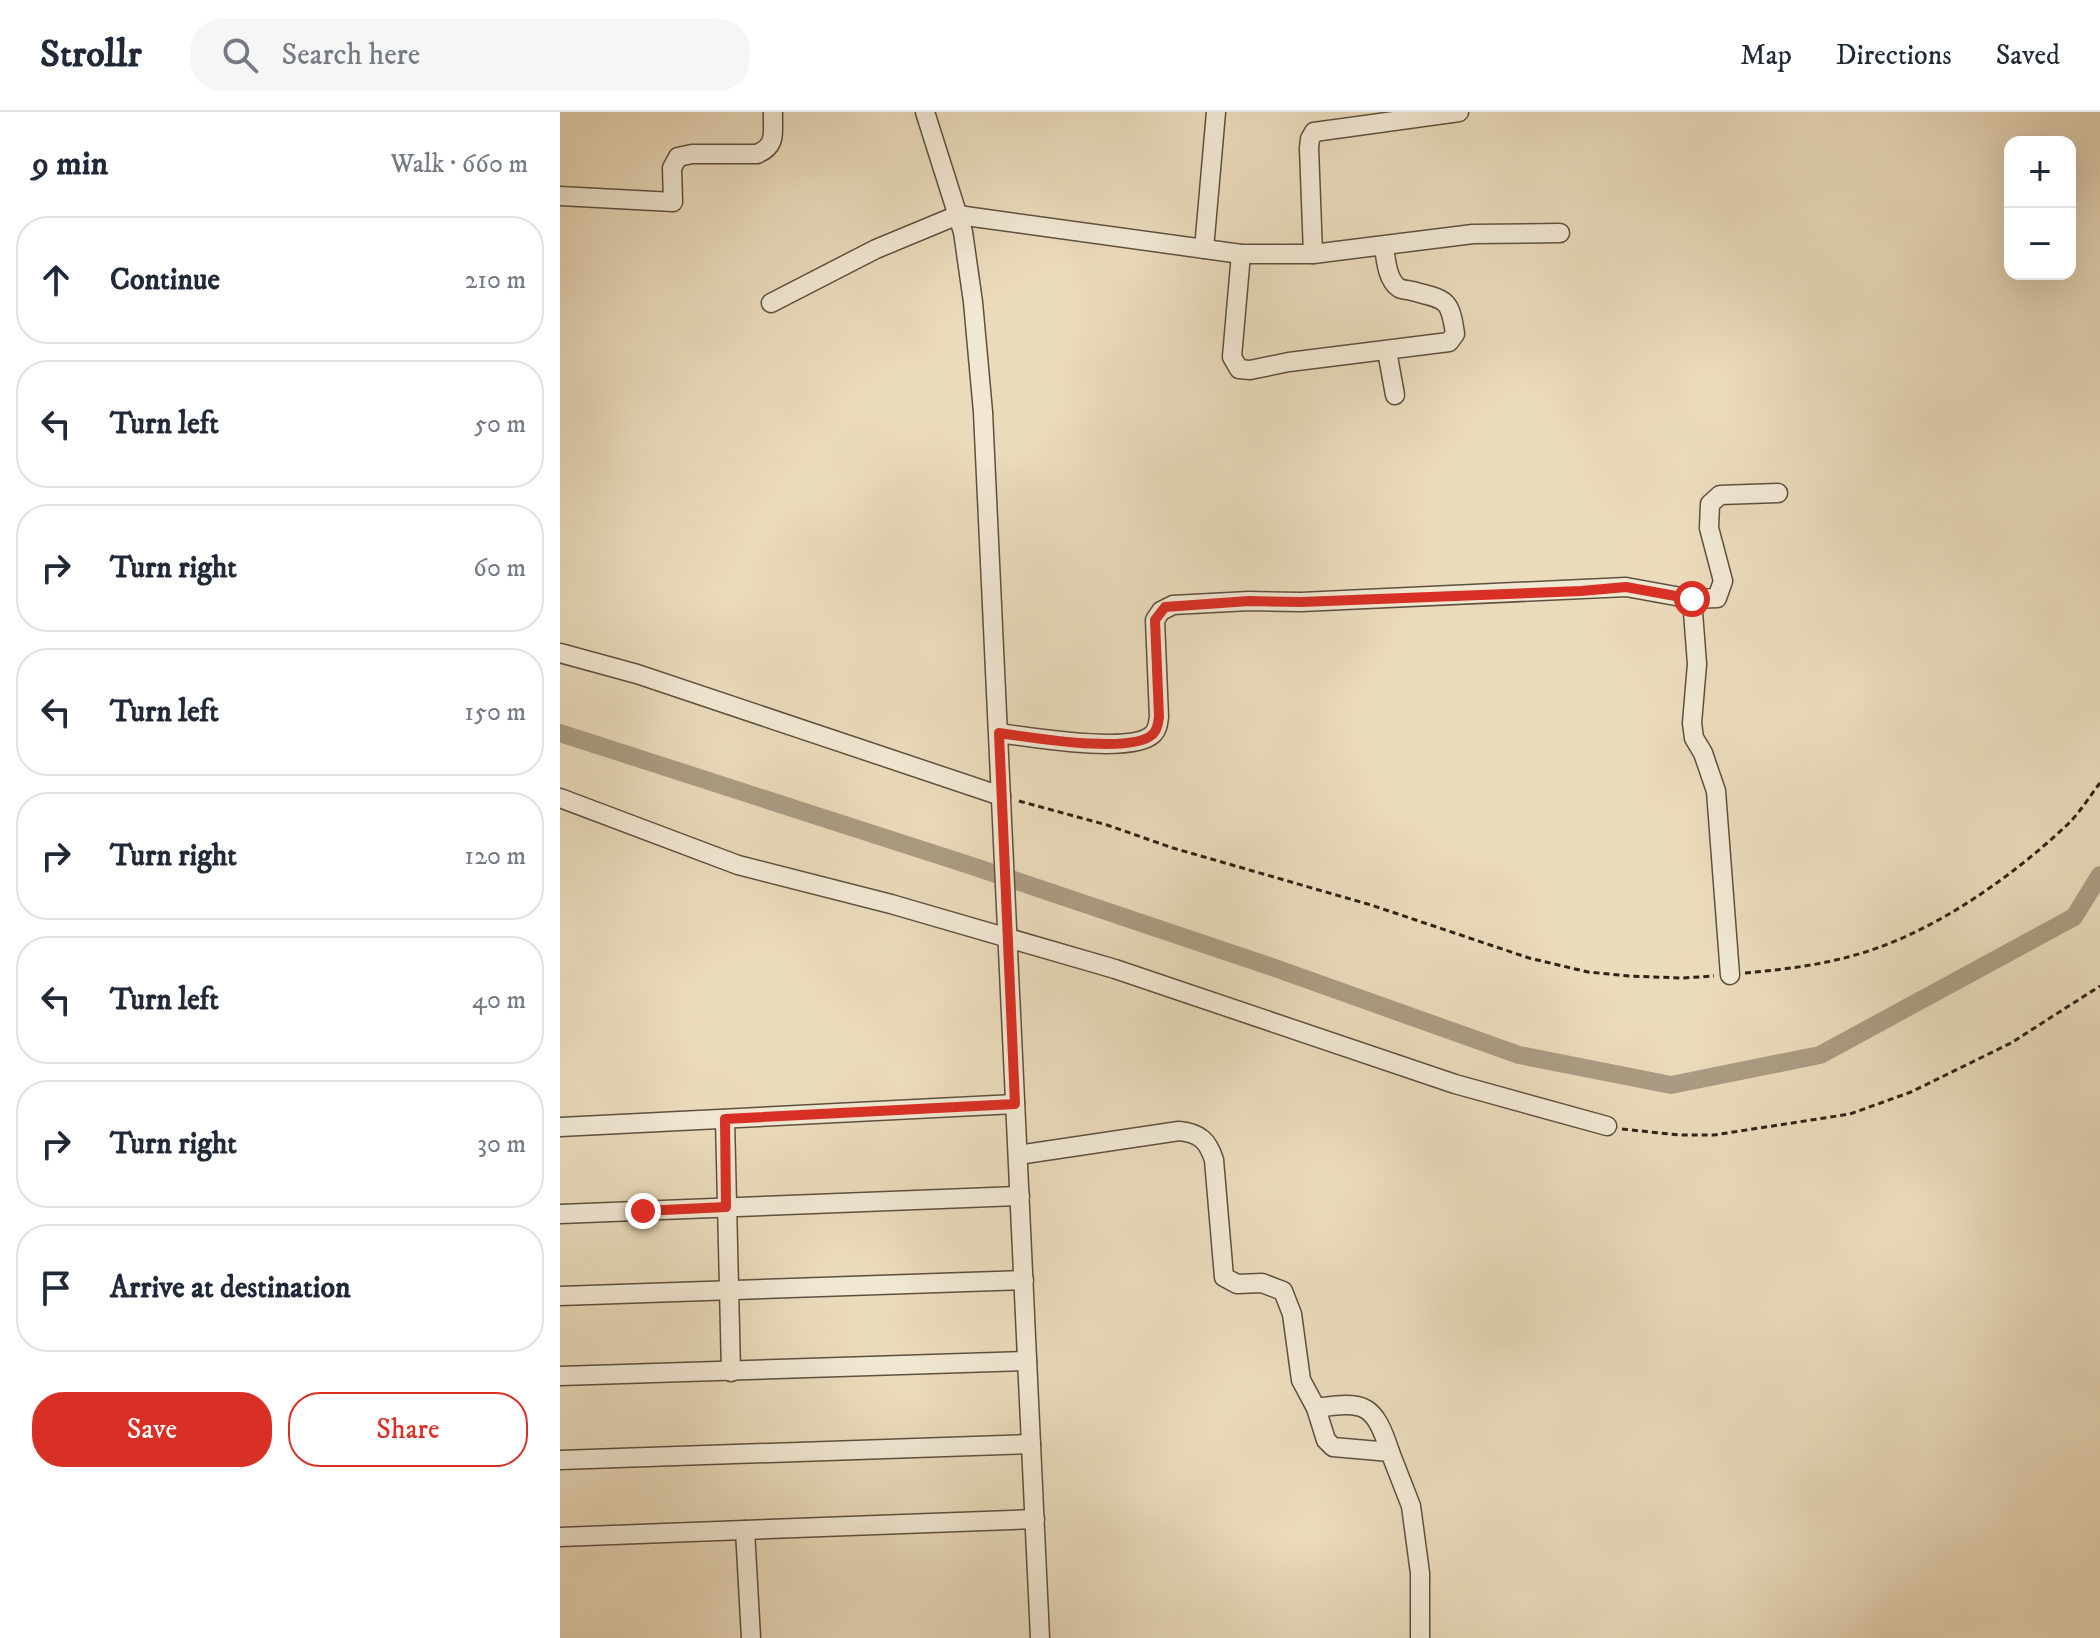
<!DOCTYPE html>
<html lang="en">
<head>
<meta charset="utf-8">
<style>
	:root { --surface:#fff; --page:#f6f6f7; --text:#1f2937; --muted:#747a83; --line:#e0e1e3; --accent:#d93025 }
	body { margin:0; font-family:"IM FELL DW Pica",serif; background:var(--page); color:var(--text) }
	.controls { position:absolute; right:24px; top:24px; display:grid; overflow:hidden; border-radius:16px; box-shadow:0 8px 32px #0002 }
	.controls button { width:72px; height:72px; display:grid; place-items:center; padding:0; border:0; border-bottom:2px solid var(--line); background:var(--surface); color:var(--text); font:40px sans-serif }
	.stop { position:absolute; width:24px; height:24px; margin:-18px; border:6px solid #d93025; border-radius:50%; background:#fff }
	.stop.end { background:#d93025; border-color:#fff; box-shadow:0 2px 8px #0008 }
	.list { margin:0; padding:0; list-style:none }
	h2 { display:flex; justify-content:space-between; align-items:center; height:104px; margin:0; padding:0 32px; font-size:34px }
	h2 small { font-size:26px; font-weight:400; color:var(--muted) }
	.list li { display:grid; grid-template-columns:52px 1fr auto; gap:24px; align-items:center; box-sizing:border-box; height:128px; margin:0 16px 16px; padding:0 16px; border:2px solid var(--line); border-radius:32px }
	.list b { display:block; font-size:30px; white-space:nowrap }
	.list em { font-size:26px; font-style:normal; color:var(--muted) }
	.actions { display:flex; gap:16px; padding:24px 32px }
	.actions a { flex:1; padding:18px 0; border:2px solid var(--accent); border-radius:32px; text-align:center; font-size:28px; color:var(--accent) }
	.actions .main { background:var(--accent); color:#fff }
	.icon { flex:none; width:44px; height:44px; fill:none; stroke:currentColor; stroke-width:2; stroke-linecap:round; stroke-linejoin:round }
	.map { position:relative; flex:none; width:1540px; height:1526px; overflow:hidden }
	header { display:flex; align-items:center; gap:48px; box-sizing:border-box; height:112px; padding:0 40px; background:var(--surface); border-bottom:2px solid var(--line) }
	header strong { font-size:38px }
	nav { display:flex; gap:44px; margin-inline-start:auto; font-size:28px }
	.search { width:560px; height:72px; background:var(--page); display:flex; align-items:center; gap:20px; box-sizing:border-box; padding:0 28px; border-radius:32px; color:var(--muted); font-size:30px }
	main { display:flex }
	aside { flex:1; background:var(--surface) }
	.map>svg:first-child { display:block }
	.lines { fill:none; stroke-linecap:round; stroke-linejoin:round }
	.canal { stroke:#aa9c83; stroke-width:18 }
	.minor-casing { stroke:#5e513f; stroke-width:21 }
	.path { stroke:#2f2316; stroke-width:3; stroke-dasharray:6 4; stroke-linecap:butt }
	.minor { stroke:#f1e8d3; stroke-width:18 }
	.route { stroke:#d93025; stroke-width:10 }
</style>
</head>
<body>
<header>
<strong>Strollr</strong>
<div class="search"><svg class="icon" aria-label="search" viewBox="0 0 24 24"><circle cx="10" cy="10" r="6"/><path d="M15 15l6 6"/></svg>Search here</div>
<nav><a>Map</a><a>Directions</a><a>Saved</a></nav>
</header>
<main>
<aside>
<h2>9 min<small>Walk · 660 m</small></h2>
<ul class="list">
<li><svg class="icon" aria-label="ahead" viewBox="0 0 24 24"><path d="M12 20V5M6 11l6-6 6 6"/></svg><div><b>Continue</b></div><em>210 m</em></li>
<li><svg class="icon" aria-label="left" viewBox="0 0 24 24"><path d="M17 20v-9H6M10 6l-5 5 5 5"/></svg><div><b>Turn left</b></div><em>50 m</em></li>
<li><svg class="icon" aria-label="right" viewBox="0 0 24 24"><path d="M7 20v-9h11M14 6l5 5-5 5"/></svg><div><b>Turn right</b></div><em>60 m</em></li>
<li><svg class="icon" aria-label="left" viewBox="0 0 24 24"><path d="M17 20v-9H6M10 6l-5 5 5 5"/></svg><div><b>Turn left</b></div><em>150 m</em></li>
<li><svg class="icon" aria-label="right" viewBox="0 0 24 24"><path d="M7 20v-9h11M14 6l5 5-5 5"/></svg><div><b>Turn right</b></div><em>120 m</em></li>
<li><svg class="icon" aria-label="left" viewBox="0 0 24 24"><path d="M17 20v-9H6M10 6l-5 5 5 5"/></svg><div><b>Turn left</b></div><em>40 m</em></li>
<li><svg class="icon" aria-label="right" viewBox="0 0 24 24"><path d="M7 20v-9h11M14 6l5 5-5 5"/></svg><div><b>Turn right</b></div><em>30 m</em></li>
<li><svg class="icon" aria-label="arrive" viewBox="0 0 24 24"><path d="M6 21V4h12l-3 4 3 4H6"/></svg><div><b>Arrive at destination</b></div></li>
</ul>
<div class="actions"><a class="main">Save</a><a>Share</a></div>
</aside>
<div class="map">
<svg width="1540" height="1526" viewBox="0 0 1540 1526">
	<rect width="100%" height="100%" fill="#eadbbb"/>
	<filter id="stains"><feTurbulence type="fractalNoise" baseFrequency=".0025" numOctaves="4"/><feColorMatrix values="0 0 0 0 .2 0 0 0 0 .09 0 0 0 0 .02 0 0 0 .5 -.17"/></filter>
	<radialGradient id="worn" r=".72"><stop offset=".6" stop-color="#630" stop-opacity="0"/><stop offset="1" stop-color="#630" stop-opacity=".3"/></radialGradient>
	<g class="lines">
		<polyline class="canal" points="0,621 409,753 712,855 959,943 1111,973 1260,943 1514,805 1540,763"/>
		<defs>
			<g id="minor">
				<polyline points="365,0 403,120 413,190 423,300 480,1526"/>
				<path d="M 0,84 L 113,90 L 112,56 L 118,45 L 132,42 L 197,42 C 218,33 212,20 213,0"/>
				<polyline points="644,137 656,0"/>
				<path d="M 681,142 L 672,245 L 679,257 L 690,258 L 729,250 L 889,230 L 895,222 C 890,186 886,188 852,179 C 848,178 843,178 839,176 C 827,168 826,148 824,135"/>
				<polyline points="753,142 749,36 750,27 754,20 899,0"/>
				<polyline points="211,191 316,137 398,103 681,142 753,142 913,122 1000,121"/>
				<polyline points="827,239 835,283"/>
				<polyline points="1132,487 1157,486 1163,469 1149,416 1150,392 1160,383 1218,381"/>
				<polyline points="0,541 77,562 441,684"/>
				<path d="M 439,621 C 469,625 572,643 593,622 C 598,617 598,611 599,605 L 595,508 L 601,499 L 613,493 L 689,489 L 741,490 L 1066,475 L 1132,487 L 1137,552 L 1132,611 L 1134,626 L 1143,641 L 1156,679 L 1170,863"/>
				<polyline points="0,686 178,753 331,792 555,857 895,972 1047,1014"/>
				<polyline points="165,1007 171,1260"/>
				<polyline points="0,1015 455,992"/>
				<path d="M 458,1043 L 619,1019 C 640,1021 648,1029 654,1048 L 664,1165 L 677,1172 L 702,1171 L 723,1179 L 732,1202 L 741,1268 L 756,1296 L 766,1328 L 773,1335 L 830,1340 L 851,1394 L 860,1461 L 860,1526"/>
				<polyline points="0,1102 460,1084"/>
				<polyline points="0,1184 464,1168"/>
				<polyline points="0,1264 467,1249"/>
				<path d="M 756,1296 C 805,1289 814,1291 830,1340"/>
				<polyline points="0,1348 471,1332"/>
				<polyline points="185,1418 191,1526"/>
				<polyline points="0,1425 475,1407"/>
			</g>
		</defs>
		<use href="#minor" class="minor-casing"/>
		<g class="path">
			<polyline points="459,689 547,713 613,736 811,793 969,846 1028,860 1069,864 1122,866 1154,864"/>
			<path d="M 1185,861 C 1219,858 1254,854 1288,845 C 1367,825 1447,769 1506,714 C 1519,702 1529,685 1540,671"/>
			<polyline points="1062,1017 1119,1023 1154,1023 1290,1002 1351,980 1451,931 1540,874"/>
		</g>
		<use href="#minor" class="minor"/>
	</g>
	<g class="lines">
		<path class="route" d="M 83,1099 L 166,1095 L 165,1007 L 455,992 L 439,621 C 469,625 572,643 593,622 C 598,617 598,611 599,605 L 595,508 L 605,495 L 689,489 L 741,490 L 1021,479 L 1066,475 L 1132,487"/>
	</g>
	<rect width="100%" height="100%" filter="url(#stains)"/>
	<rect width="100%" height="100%" fill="url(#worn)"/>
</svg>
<div class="controls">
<button>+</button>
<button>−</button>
</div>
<div class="stop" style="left:1132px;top:487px"></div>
<div class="stop end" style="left:83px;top:1099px"></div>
</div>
</main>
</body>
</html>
